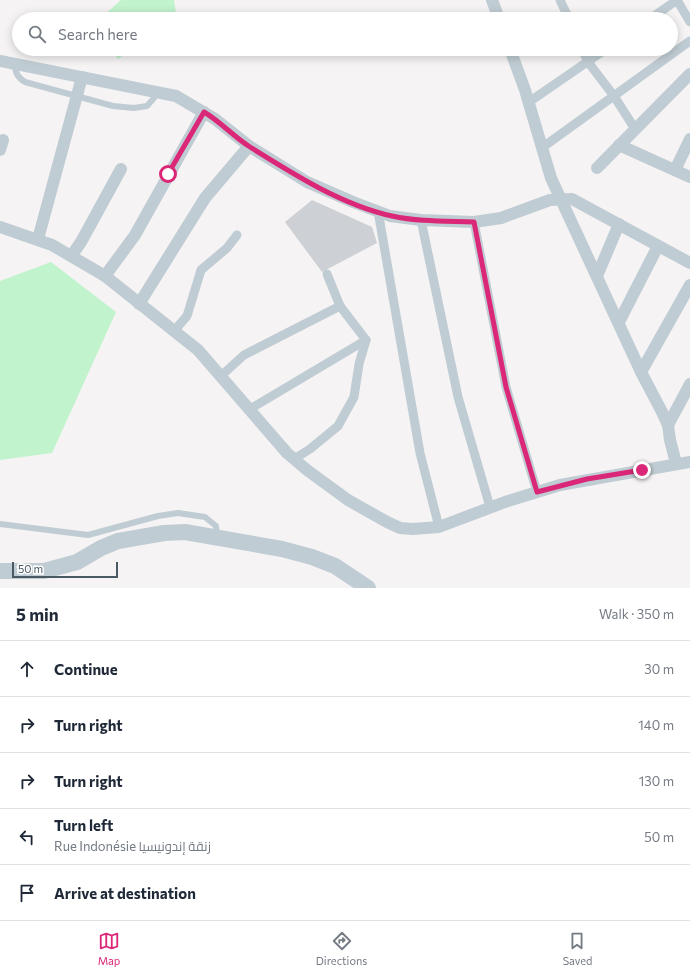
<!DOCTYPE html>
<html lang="en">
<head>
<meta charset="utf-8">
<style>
	:root { --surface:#fff; --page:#f2f2f3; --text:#1f2937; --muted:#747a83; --line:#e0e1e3; --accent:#db2777 }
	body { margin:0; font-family:Commissioner,Cairo,sans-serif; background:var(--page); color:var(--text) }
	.scale { position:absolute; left:12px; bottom:10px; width:106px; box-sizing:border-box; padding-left:4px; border:2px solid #495a62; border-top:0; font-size:11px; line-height:14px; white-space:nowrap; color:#495a62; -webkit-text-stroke:3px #fff; paint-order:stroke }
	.stop { position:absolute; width:12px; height:12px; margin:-9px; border:3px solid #db2777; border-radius:50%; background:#fff }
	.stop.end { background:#db2777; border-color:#fff; box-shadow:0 1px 4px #0008 }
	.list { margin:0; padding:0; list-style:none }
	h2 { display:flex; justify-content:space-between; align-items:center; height:52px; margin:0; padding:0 16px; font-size:17px }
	h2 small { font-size:13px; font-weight:400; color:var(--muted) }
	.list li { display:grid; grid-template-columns:26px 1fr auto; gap:12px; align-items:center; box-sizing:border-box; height:56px; padding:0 16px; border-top:1px solid var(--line) }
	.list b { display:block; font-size:15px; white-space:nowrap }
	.list p { margin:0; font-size:13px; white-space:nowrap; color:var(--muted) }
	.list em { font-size:13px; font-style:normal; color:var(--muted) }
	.icon { flex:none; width:22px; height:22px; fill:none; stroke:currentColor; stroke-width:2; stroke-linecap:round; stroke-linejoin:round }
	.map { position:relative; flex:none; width:690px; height:588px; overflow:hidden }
	.search { position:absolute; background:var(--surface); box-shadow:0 2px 10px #0003; left:12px; right:12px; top:12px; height:44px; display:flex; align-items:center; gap:10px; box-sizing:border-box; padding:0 14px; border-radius:22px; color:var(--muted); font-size:15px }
	.sheet { height:332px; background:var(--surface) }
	nav { display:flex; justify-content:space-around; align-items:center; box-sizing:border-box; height:56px; border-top:1px solid var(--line); background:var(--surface); font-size:11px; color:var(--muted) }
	nav a { display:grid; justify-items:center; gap:2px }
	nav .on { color:var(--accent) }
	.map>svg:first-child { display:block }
	.green { fill:#c1f3cd }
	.building { fill:#cdd1d5 }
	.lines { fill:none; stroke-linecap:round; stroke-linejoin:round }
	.service { stroke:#c0ccd3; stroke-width:6 }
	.pedestrian { stroke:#c0ccd3; stroke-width:9 }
	.minor { stroke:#c0ccd3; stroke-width:12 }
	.tertiary { stroke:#c0ccd3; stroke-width:16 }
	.route { stroke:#db2777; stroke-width:5 }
</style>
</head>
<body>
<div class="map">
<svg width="690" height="588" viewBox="0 0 690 588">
	<rect width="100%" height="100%" fill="#f5f3f3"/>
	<g class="green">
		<polygon points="121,0 174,0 176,13 171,19 100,19"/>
		<polygon points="111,49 133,49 118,59"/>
		<polygon points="51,262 116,312 52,453 0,460 0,281"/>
	</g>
	<polygon class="building" points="312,200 372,227 377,243 322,272 285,222"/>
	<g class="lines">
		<g class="service">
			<path d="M 14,64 C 16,73 17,77 25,82 L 113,106 L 134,108 L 147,106 L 154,98 L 155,91"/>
			<polyline points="0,524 88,535 158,516 178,513 205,517 216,526 217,537"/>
		</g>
		<g class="pedestrian">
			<polyline points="560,0 569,19"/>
			<polyline points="677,0 690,22"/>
			<polyline points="650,19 677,0"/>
			<polyline points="582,49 588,62 614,96 635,129"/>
			<polyline points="529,102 606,49"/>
			<polyline points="543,147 690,41"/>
			<polyline points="378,211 420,453 439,527"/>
			<polyline points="421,220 458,397 490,507"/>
			<polyline points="474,222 506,387 537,492"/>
			<polyline points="327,274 340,306 366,340"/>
			<polyline points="174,331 187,316 201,270 227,248 237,235"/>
			<polyline points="222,375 244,355 340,306"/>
			<polyline points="250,409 366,340"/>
			<polyline points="294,459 310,449 338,426 354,397 359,364 366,340"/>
		</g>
		<g class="minor">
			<polyline points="492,0 499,19"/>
			<polyline points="510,49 525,90 551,178 641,372 662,412 668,425 670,440 676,463"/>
			<polyline points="0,61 176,96 215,119 249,146 307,182 353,202 390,216 421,220 474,222 501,218 550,200 572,199 690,263"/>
			<polyline points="619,145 690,177"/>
			<polyline points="0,150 3,140"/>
			<polyline points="597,168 690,74"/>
			<polyline points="675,170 690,139"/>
			<polyline points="0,227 52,245 105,276 198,350 287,453 307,470 348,500 387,522 400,528 413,529 439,527 505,502 560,485 690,462"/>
			<polyline points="38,239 82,77"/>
			<polyline points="72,255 81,242 121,169"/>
			<polyline points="105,276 135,235 204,112"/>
			<polyline points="597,276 619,224"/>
			<polyline points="139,304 205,198 249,146"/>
			<polyline points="619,322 658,246"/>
			<polyline points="641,372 690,285"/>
			<polyline points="668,425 690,384"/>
		</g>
		<polyline class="tertiary" points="0,571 44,571 77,562 101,548 118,541 164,533 185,532 282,549 312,557 335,566 368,588"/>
	</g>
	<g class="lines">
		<path class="route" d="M 168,174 L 204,112 C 221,122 234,137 250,147 C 293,174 342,205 392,216 C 419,222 446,221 474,222 L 506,387 L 537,492 L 587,479 L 642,470"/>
	</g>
</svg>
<div class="scale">50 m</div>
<div class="stop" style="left:168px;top:174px"></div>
<div class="stop end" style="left:642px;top:470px"></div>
<div class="search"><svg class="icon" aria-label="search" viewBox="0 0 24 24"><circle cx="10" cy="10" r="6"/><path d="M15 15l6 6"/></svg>Search here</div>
</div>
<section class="sheet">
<h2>5 min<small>Walk · 350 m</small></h2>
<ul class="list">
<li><svg class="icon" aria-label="ahead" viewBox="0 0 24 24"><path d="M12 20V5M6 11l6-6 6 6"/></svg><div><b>Continue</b></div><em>30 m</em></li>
<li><svg class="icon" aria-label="right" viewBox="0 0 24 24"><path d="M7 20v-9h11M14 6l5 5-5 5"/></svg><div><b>Turn right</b></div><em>140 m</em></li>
<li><svg class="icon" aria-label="right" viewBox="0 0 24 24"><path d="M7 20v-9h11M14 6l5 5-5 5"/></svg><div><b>Turn right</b></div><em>130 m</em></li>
<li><svg class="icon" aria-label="left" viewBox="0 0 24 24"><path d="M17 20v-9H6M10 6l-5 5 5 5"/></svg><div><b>Turn left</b><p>Rue Indonésie زنقة إندونيسيا</p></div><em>50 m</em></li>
<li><svg class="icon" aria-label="arrive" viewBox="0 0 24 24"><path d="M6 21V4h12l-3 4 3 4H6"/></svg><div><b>Arrive at destination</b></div></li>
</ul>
</section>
<nav>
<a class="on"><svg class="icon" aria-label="map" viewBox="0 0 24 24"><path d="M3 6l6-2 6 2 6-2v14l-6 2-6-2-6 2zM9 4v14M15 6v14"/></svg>Map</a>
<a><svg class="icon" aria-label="directions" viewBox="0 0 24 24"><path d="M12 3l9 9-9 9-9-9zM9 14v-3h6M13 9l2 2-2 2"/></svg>Directions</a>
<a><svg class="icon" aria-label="saved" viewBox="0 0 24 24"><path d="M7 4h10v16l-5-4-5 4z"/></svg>Saved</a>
</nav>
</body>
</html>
